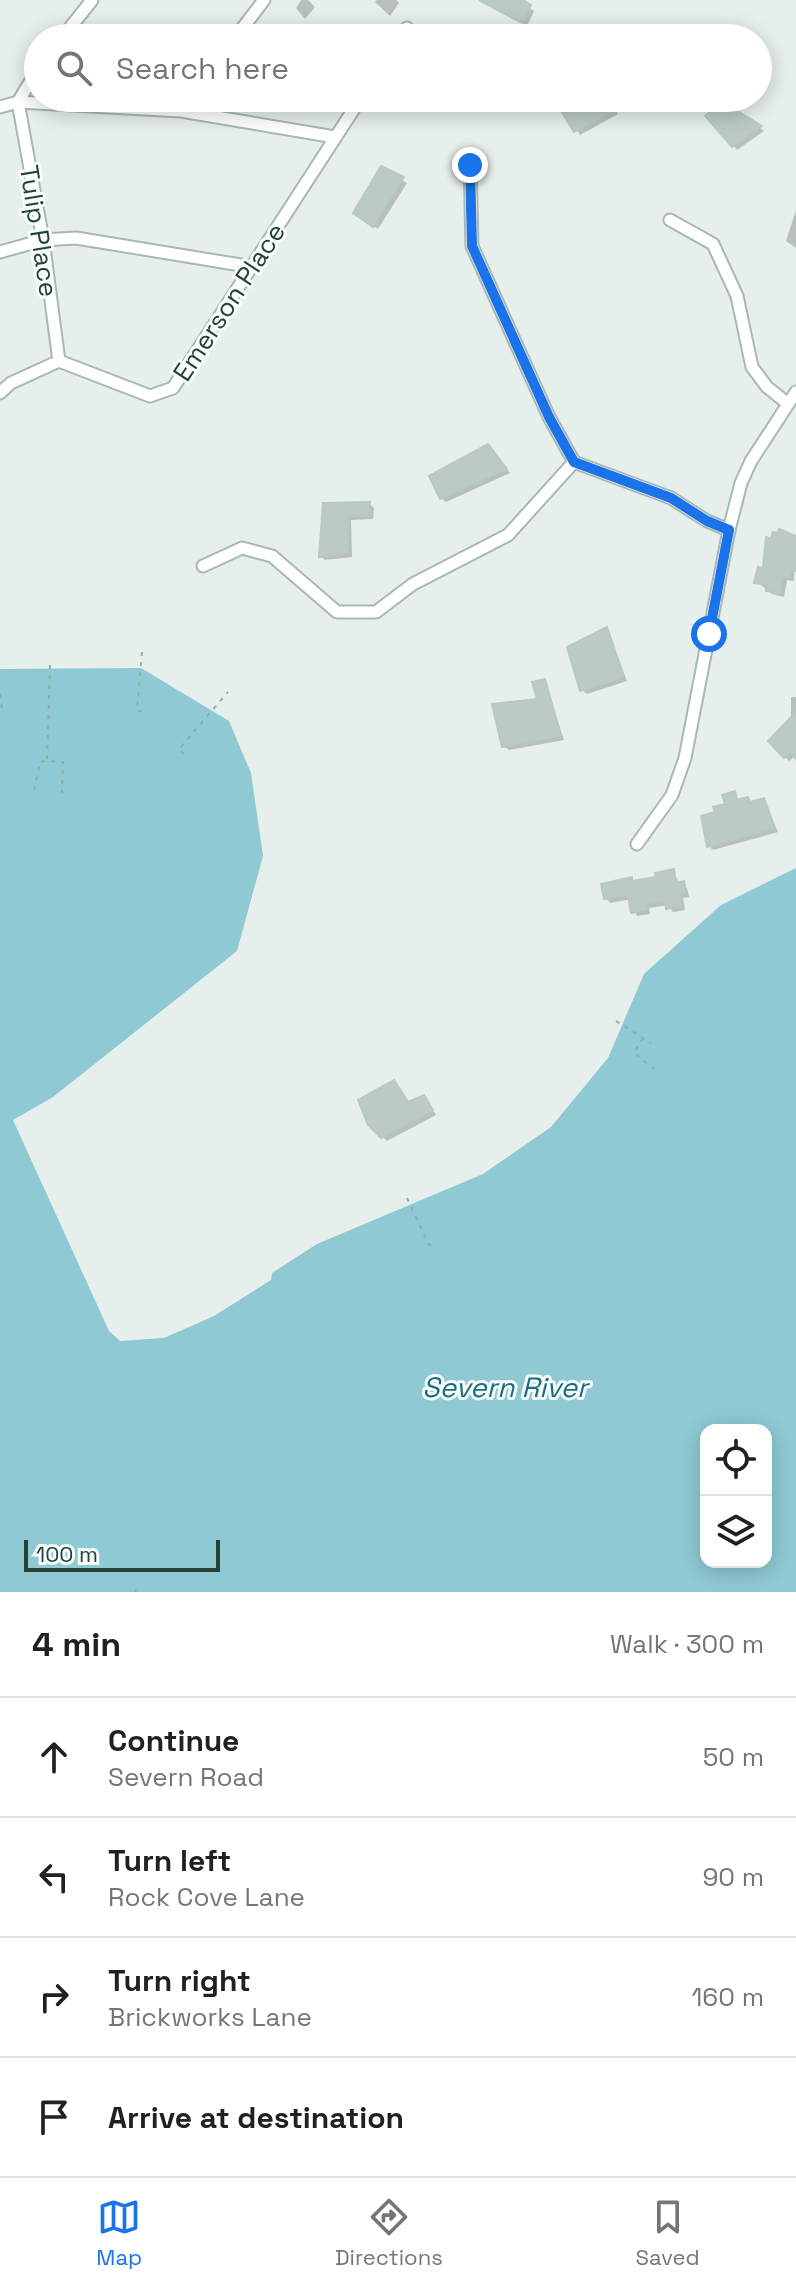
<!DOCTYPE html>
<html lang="en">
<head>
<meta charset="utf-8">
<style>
	:root { --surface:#fff; --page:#f6f6f6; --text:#202124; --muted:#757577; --line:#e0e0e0; --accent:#1a73e8 }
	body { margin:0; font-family:"Space Grotesk",sans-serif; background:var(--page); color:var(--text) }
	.controls { position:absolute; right:24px; bottom:24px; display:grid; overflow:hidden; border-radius:16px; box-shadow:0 4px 20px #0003 }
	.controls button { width:72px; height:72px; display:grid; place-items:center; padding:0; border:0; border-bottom:2px solid var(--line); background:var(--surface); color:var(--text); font:40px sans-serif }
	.scale { position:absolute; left:24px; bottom:20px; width:196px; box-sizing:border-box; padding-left:8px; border:4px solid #24423a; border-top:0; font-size:22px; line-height:28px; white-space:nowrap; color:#24423a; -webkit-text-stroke:6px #f7fbf9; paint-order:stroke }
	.stop { position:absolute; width:24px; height:24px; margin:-18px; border:6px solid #1a73e8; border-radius:50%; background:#fff }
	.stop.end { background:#1a73e8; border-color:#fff; box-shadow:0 2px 8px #0008 }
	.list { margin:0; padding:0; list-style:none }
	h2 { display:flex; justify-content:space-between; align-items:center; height:104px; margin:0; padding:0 32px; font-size:34px }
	h2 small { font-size:26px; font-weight:400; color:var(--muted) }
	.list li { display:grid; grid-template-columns:52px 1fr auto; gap:24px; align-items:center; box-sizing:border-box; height:120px; padding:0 32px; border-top:2px solid var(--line) }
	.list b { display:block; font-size:30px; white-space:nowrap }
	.list p { margin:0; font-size:26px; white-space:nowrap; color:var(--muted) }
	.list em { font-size:26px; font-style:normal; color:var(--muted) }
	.icon { flex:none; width:44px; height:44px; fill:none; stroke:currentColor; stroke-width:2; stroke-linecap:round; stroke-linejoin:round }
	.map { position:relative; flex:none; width:796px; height:1592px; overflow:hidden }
	.search { position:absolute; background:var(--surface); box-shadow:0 4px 20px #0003; left:24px; right:24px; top:24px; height:88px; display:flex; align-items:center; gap:20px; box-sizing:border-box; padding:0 28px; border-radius:44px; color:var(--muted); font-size:30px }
	.sheet { height:584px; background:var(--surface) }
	nav { display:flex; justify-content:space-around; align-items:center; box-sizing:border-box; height:112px; border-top:2px solid var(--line); background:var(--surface); font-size:22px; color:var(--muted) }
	nav a { display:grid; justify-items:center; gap:4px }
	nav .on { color:var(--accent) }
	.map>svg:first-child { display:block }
	.water { fill:#8ec9d4; fill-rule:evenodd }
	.shadow { fill:#0003 }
	.building { fill:#bbcac4; stroke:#b8c9c2; stroke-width:2 }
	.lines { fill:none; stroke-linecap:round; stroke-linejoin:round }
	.street-casing { stroke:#a8b8b2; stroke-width:15 }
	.path { stroke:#86b3a5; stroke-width:2; stroke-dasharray:4 6; stroke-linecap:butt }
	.street { stroke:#fff; stroke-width:11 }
	.route { stroke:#1a73e8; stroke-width:10 }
	.labels { text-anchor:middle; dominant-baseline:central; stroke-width:6; stroke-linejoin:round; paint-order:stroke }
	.street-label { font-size:26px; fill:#24423a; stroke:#f7fbf9 }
	.water-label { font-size:28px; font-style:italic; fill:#1c6f80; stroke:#f7fbf9 }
</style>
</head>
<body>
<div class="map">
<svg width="796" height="1592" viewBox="0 0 796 1592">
	<rect width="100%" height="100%" fill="#e6efeb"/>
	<path class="water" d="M 141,668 L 229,721 L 251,773 L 263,856 L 237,951 L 53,1097 L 13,1120 L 109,1331 L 120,1341 L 164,1338 L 214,1316 L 271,1280 L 272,1273 L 317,1244 L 483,1174 L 551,1127 L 608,1058 L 644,974 L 721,905 L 796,868 L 796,1592 L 0,1592 L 0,669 ZM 766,1430 L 766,1562 L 706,1562 L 706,1430 Z"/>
	<g class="shadow">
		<polygon points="301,0 308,0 315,7 305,19 296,8"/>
		<polygon points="377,0 396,0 399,3 390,16 375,2"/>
		<polygon points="482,0 519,0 534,11 527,26"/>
		<polygon points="555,98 606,98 618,114 580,135"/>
		<polygon points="723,104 760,128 764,131 737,150 708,116"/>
		<polygon points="382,169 407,183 378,229 360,217"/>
		<polygon points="796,210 796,248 786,241"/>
		<polygon points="492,451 510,473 446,502 441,498"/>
		<polygon points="369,504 374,508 373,519 351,520 352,557 325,560 321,556 324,505"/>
		<polygon points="796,537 794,581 787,580 784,597 772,594 757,582"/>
		<polygon points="607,630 627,681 587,694 582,690"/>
		<polygon points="544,681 564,740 509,750 504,746 539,700"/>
		<polygon points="791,697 796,697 796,756 789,761 770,741 791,720"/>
		<polygon points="734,793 740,802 764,801 778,832 713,850 709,846"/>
		<polygon points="674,872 679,884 687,888 689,897 683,898 685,910 673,912 668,905 649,908 650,914 637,916 631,899 610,903 606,898 631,879 634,882 658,878"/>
		<polygon points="398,1086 409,1104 428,1102 436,1115 387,1141 370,1124"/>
	</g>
	<g class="building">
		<polygon points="479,0 523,0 531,5 522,23"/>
		<polygon points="553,98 607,98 616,109 574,132"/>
		<polygon points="723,102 762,126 732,147 705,116"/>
		<polygon points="381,166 404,177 373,227 353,213"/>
		<polygon points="488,444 507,469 440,499 429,476"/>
		<polygon points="370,502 369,516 348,517 348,553 319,557 323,503"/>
		<polygon points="779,529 796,536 796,571 791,571 790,578 783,577 780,593 766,591 767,585 754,583 758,567 763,568 766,537 771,539 773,532 778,533"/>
		<polygon points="607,627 624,677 580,691 567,647"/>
		<polygon points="545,679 561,736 502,747 492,704 537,699 532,682"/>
		<polygon points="796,712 796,759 790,752 784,758 768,741"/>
		<polygon points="735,791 737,800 748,797 750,802 764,798 775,828 707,847 701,816 715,812 713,807 725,804 722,795"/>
		<polygon points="674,869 676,883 684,881 686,893 680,895 682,906 666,909 665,901 646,904 647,910 631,913 628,895 604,899 601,884 632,877 632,881 656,877 655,873"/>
		<polygon points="394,1080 408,1102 424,1095 433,1110 381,1138 368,1125 358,1100"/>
	</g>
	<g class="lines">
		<defs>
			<g id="street">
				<polyline points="62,38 92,0"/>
				<polyline points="235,38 264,0"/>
				<polyline points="400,38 407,28"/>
				<polyline points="38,69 18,102 43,240 59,361"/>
				<polyline points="0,107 18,102 181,111 335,137"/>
				<polyline points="470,160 472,246 549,417 574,462"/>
				<polyline points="670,220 713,244 737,296 752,367 767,387 787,403"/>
				<polyline points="0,252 43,240 76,238 253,267"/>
				<polyline points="0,393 11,383 59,361 150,396 173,388 361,98"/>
				<polyline points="574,462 671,498 707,521 729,530"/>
				<polyline points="203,566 242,548 272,556 337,612 376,612 413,584 508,535 574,462"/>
				<polyline points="637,844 672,795 685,758 729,530 741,483 751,461 796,392"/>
			</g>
		</defs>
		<use href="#street" class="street-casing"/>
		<g class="path">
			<polyline points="142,652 137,711 144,711"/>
			<polyline points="50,665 47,761 63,762 62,793"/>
			<polyline points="0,694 2,709"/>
			<polyline points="184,754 179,749 228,692"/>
			<polyline points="34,790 40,762 46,761"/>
			<polyline points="616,1021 651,1043"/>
			<polyline points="643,1038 634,1053 654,1069"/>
			<polyline points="407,1198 429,1245 434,1243"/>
			<polyline points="135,1592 136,1589"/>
		</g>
		<use href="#street" class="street"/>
	</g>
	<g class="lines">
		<polyline class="route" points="470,165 472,246 549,417 574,462 671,498 707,521 729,530 709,634"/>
	</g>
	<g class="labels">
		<g class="street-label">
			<text transform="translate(39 231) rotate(81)">Tulip Place</text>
			<text transform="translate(229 302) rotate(-57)">Emerson Place</text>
		</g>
		<g class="water-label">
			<text x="505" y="1387">Severn River</text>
		</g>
	</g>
</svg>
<div class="controls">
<button><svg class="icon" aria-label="locate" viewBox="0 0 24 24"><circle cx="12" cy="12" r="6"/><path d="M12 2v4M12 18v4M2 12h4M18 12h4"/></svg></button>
<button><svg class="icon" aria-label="layers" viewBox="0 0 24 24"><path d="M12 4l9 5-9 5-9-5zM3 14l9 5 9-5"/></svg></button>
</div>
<div class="scale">100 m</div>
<div class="stop" style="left:709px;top:634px"></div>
<div class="stop end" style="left:470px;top:165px"></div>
<div class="search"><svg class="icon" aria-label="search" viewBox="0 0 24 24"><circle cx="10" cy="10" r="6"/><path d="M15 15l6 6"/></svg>Search here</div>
</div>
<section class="sheet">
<h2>4 min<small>Walk · 300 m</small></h2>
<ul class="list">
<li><svg class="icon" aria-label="ahead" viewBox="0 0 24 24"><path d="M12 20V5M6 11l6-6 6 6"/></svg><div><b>Continue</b><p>Severn Road</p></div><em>50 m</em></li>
<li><svg class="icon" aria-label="left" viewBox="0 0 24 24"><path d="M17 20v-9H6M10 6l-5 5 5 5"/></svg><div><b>Turn left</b><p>Rock Cove Lane</p></div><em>90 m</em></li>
<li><svg class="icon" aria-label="right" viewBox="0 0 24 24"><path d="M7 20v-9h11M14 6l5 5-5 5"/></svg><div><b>Turn right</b><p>Brickworks Lane</p></div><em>160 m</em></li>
<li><svg class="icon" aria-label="arrive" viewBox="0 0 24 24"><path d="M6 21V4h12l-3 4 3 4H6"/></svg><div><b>Arrive at destination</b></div></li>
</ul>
</section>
<nav>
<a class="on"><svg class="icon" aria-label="map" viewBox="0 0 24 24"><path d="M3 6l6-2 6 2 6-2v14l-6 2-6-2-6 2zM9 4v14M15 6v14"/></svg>Map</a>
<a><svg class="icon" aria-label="directions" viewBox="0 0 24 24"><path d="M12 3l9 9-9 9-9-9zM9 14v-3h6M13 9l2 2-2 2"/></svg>Directions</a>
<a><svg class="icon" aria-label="saved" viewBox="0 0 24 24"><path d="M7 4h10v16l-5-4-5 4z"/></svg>Saved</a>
</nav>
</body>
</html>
